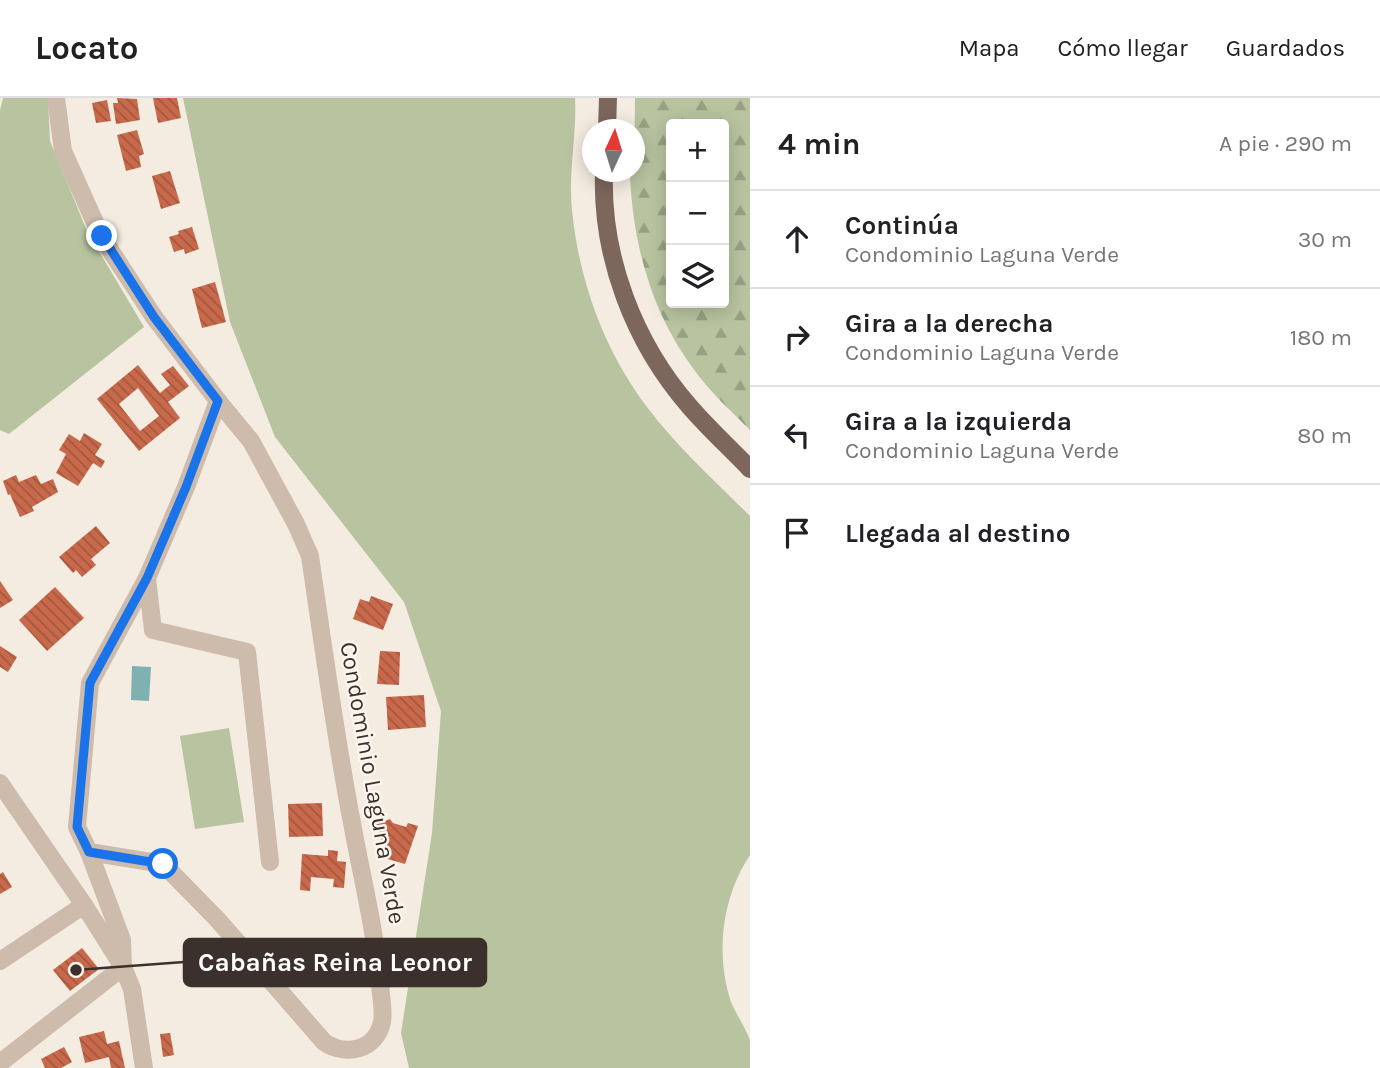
<!DOCTYPE html>
<html lang="es">
<head>
<meta charset="utf-8">
<style>
	:root { --surface:#fff; --page:#f6f6f6; --text:#202124; --muted:#757577; --line:#e0e0e0 }
	body { margin:0; font-family:Karla,sans-serif; background:var(--page); color:var(--text) }
	.controls { position:absolute; right:21px; top:21px; display:grid; overflow:hidden; border-radius:7px; box-shadow:0 4px 18px #0003 }
	.controls button { width:63px; height:63px; display:grid; place-items:center; padding:0; border:0; border-bottom:2px solid var(--line); background:var(--surface); color:var(--text); font:35px sans-serif }
	.compass { position:absolute; left:582px; top:21px; width:63px; height:63px; border-radius:50%; background:var(--surface); box-shadow:0 4px 18px #0003; rotate:4deg }
	.stop { position:absolute; width:21px; height:21px; margin:-16px; border:5px solid #1a73e8; border-radius:50%; background:#fff }
	.stop.end { background:#1a73e8; border-color:#fff; box-shadow:0 2px 7px #0008 }
	.list { margin:0; padding:0; list-style:none }
	h2 { display:flex; justify-content:space-between; align-items:center; height:91px; margin:0; padding:0 28px; font-size:30px }
	h2 small { font-size:23px; font-weight:400; color:var(--muted) }
	.list li { display:grid; grid-template-columns:46px 1fr auto; gap:21px; align-items:center; box-sizing:border-box; height:98px; padding:0 28px; border-top:2px solid var(--line) }
	.list b { display:block; font-size:26px; white-space:nowrap }
	.list p { margin:0; font-size:23px; white-space:nowrap; color:var(--muted) }
	.list em { font-size:23px; font-style:normal; color:var(--muted) }
	.icon { flex:none; width:38px; height:38px; fill:none; stroke:currentColor; stroke-width:2; stroke-linecap:round; stroke-linejoin:round }
	.map { position:relative; flex:none; width:750px; height:970px; overflow:hidden }
	header { display:flex; align-items:center; gap:42px; box-sizing:border-box; height:98px; padding:0 35px; background:var(--surface); border-bottom:2px solid var(--line) }
	header strong { font-size:33px }
	nav { display:flex; gap:38px; margin-inline-start:auto; font-size:24px }
	main { display:flex }
	aside { flex:1; background:var(--surface) }
	.map>svg:first-child { display:block }
	.grass { fill:#b8c4a0 }
	.forest { fill:url(#forest-firs); fill-rule:evenodd }
	.water { fill:#7fb0b2 }
	.building { fill:url(#building-back-hatch); fill-rule:evenodd }
	.lines { fill:none; stroke-linecap:round; stroke-linejoin:round }
	.minor { stroke:#cdbbac; stroke-width:18 }
	.major { stroke:#7d675c; stroke-width:18 }
	.route { stroke:#1a73e8; stroke-width:9 }
	.labels { text-anchor:middle; dominant-baseline:central; stroke-width:5; stroke-linejoin:round; paint-order:stroke }
	.street-label { font-size:24px; fill:#3b302b; stroke:#fbf5ee }
	.leader { fill:none; stroke:#3b302b; stroke-width:2.5 }
	.callout-dot { fill:#3b302b; stroke:#fbf5ee; stroke-width:2.5 }
	.callout { fill:#3b302b; stroke:#3b302b; stroke-width:2.5 }
	.callout-label { font-size:26px; text-anchor:middle; font-weight:bold; fill:#fff }
</style>
</head>
<body>
<header>
<strong>Locato</strong>
<nav><a>Mapa</a><a>Cómo llegar</a><a>Guardados</a></nav>
</header>
<main>
<div class="map">
<svg width="750" height="970" viewBox="0 0 750 970">
	<defs>
		<pattern id="forest-firs" width="22" height="20" patternUnits="userSpaceOnUse" patternTransform="scale(1.75)"><rect width="22" height="20" fill="#b8c4a0"/><path d="M5 1l3.5 6h-7zM16 11l3.5 6h-7z" fill="#97a083"/></pattern>
		<pattern id="building-back-hatch" width="6" height="6" patternUnits="userSpaceOnUse" patternTransform="scale(1.75)"><rect width="6" height="6" fill="#c8694b"/><path d="M-1 5l2 2M0 0l6 6M5-1l2 2" fill="none" stroke="#a4573f"/></pattern>
	</defs>
	<rect width="100%" height="100%" fill="#f4ebe1"/>
	<g class="grass">
		<polygon points="3,0 48,0 50,43 87,133 144,229 9,336 0,332 0,12"/>
		<path d="M 183,0 L 575,0 C 577,37 568,74 572,112 C 579,183 604,252 647,309 C 677,349 715,383 750,418 L 750,757 C 722,799 715,856 731,904 C 736,916 747,932 750,943 C 750,951 750,962 750,970 L 409,970 L 401,935 L 432,735 L 441,613 L 404,504 L 275,339 L 230,224 Z"/>
		<polygon points="229,630 244,724 195,731 180,638"/>
	</g>
	<path class="forest" d="M 635,0 L 750,0 L 750,332 C 731,313 711,295 695,273 C 652,216 633,148 630,77 L 631,74 L 634,74 ZM 671,26 L 724,26 L 724,205 L 671,205 Z"/>
	<polygon class="water" points="132,568 151,569 149,603 131,602"/>
	<g class="building">
		<polygon points="117,0 137,1 140,22 116,26 113,5 118,5"/>
		<polygon points="153,0 177,0 181,20 158,25"/>
		<polygon points="107,2 111,23 96,25 92,5"/>
		<polygon points="137,32 144,56 139,58 141,69 126,73 117,37"/>
		<polygon points="170,73 180,105 161,111 152,78"/>
		<polygon points="192,129 199,151 185,156 184,151 174,154 169,139 179,136 178,133"/>
		<polygon points="215,184 226,224 202,230 192,191"/>
		<path d="M 138,267 L 160,295 L 170,287 L 161,276 L 173,268 L 189,288 L 168,304 L 180,320 L 139,353 L 97,301 ZM 138,290 L 159,318 L 140,333 L 119,306 Z"/>
		<polygon points="84,335 102,346 95,357 105,363 101,370 93,365 78,388 56,375 66,356 59,352 69,336 80,343"/>
		<polygon points="16,377 19,384 36,377 41,386 53,381 58,394 32,409 34,413 20,419 10,396 8,397 3,383"/>
		<polygon points="96,428 110,445 91,461 96,467 82,479 76,472 73,475 59,459"/>
		<polygon points="0,483 13,502 0,510"/>
		<polygon points="55,489 84,520 47,553 19,522"/>
		<polygon points="371,498 393,506 383,532 353,521 360,501 369,504"/>
		<polygon points="0,548 17,559 8,574 0,569"/>
		<polygon points="380,553 400,554 399,587 377,586"/>
		<polygon points="424,597 426,629 388,632 386,599"/>
		<polygon points="322,705 323,738 289,739 288,706"/>
		<polygon points="390,721 393,725 406,729 408,725 418,728 405,766 384,760 386,751 375,727"/>
		<polygon points="328,752 338,753 337,763 346,764 344,790 333,789 334,781 311,779 310,793 300,792 302,756 328,758"/>
		<polygon points="3,774 12,789 0,796 0,776"/>
		<polygon points="82,850 99,871 70,893 53,872"/>
		<polygon points="104,933 107,946 119,943 125,970 111,970 109,959 85,965 79,939"/>
		<polygon points="170,935 174,957 163,959 160,936"/>
		<polygon points="64,949 72,964 61,970 45,970 41,961"/>
	</g>
	<g class="lines">
		<g class="minor">
			<polyline points="56,0 63,53 101,138 154,219 218,303 186,389 147,480 90,585 77,729 89,754 122,842 123,869"/>
			<polyline points="147,480 153,532 247,554 270,764"/>
			<polyline points="0,685 84,807 123,869 132,891 144,970"/>
			<path d="M 89,754 L 163,766 L 217,821 L 324,944 C 346,959 376,952 382,924 C 384,913 381,899 380,887 C 375,831 362,780 352,725 C 335,637 323,547 310,458 L 296,426 L 251,343 L 218,303"/>
			<polyline points="0,863 84,807"/>
			<polyline points="0,965 123,869"/>
		</g>
		<g class="major">
			<polyline points="607,32 608,0"/>
			<path d="M 604,74 C 601,159 634,245 690,309 C 709,331 730,350 750,371"/>
		</g>
	</g>
	<g class="lines">
		<polyline class="route" points="102,138 154,219 218,303 186,389 147,480 90,585 77,729 89,754 163,766"/>
	</g>
	<g class="labels">
		<g class="street-label">
			<text transform="translate(373 685) rotate(80)">Condominio Laguna Verde</text>
		</g>
	</g>
	<path class="leader" d="M76 872L184 864"/>
	<circle class="callout-dot" cx="76" cy="872" r="7"/>
	<rect class="callout" x="184" y="841" width="302" height="47" rx="7"/>
	<g class="callout-label">
		<text x="335" y="873">Cabañas Reina Leonor</text>
	</g>
</svg>
<div class="controls">
<button>+</button>
<button>−</button>
<button><svg class="icon" aria-label="layers" viewBox="0 0 24 24"><path d="M12 4l9 5-9 5-9-5zM3 14l9 5 9-5"/></svg></button>
</div>
<svg class="compass" viewBox="-18 -18 36 36"><path d="M0-13l5 13h-10z" fill="#e53935"/><path d="M0 13l5-13h-10z" fill="#757577"/></svg>
<div class="stop" style="left:163px;top:766px"></div>
<div class="stop end" style="left:102px;top:138px"></div>
</div>
<aside>
<h2>4 min<small>A pie · 290 m</small></h2>
<ul class="list">
<li><svg class="icon" aria-label="ahead" viewBox="0 0 24 24"><path d="M12 20V5M6 11l6-6 6 6"/></svg><div><b>Continúa</b><p>Condominio Laguna Verde</p></div><em>30 m</em></li>
<li><svg class="icon" aria-label="right" viewBox="0 0 24 24"><path d="M7 20v-9h11M14 6l5 5-5 5"/></svg><div><b>Gira a la derecha</b><p>Condominio Laguna Verde</p></div><em>180 m</em></li>
<li><svg class="icon" aria-label="left" viewBox="0 0 24 24"><path d="M17 20v-9H6M10 6l-5 5 5 5"/></svg><div><b>Gira a la izquierda</b><p>Condominio Laguna Verde</p></div><em>80 m</em></li>
<li><svg class="icon" aria-label="arrive" viewBox="0 0 24 24"><path d="M6 21V4h12l-3 4 3 4H6"/></svg><div><b>Llegada al destino</b></div></li>
</ul>
</aside>
</main>
</body>
</html>
